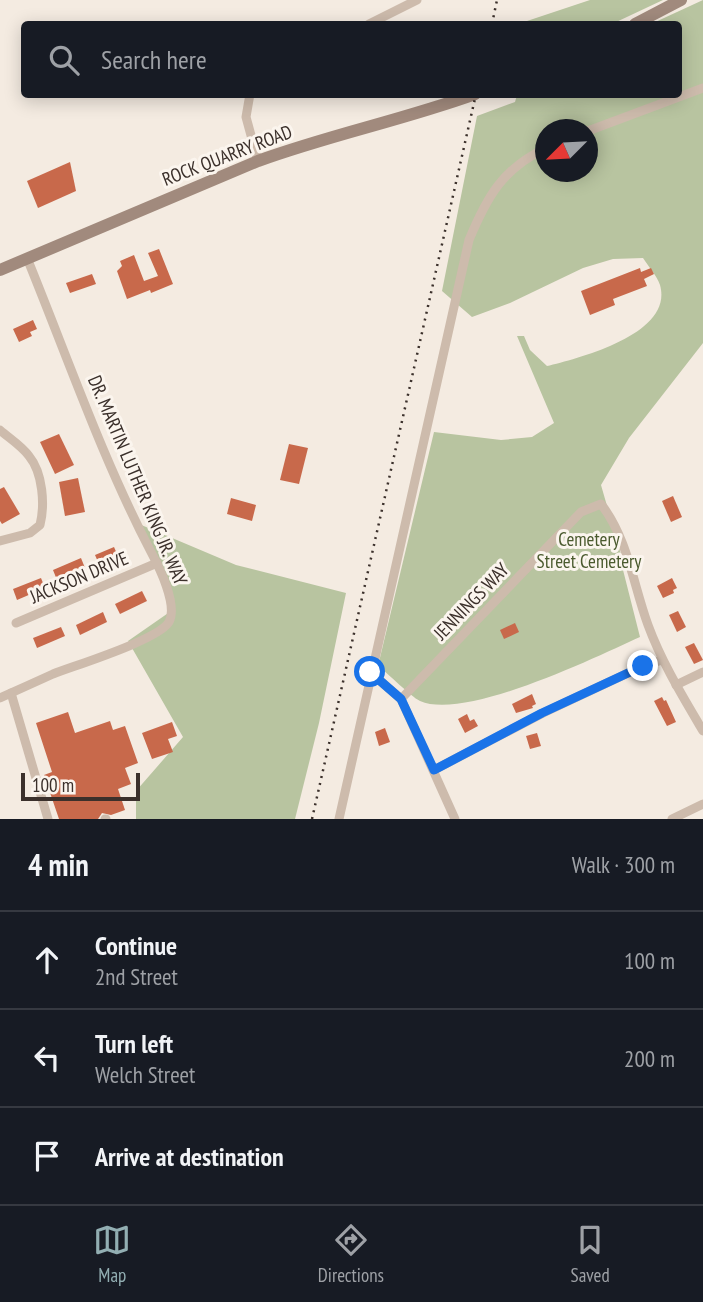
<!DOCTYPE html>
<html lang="en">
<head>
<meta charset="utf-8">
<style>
	:root { --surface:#171b24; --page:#20242c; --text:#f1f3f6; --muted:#9ea1a6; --line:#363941; --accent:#92aeb2 }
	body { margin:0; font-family:"PT Sans Narrow",sans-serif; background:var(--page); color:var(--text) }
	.compass { position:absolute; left:535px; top:119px; width:63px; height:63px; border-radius:50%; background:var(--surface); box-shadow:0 4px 18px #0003; rotate:246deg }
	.scale { position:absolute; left:21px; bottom:18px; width:119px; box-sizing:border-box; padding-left:7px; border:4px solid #3b302b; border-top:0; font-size:19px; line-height:24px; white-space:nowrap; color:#3b302b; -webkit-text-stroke:5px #fbf5ee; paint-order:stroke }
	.stop { position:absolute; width:21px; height:21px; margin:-16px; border:5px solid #1a73e8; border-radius:50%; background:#fff }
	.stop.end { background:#1a73e8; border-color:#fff; box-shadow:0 2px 7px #0008 }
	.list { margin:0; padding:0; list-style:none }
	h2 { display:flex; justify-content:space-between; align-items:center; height:91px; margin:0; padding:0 28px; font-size:30px }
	h2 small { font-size:23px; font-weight:400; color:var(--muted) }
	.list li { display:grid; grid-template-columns:46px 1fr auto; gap:21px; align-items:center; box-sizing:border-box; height:98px; padding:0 28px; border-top:2px solid var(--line) }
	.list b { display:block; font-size:26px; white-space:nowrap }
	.list p { margin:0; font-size:23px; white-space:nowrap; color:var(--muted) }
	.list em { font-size:23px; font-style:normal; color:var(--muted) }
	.icon { flex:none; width:38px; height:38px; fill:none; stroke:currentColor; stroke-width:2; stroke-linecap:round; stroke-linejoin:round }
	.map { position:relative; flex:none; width:703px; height:819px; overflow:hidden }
	.search { position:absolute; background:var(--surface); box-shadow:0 4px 18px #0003; left:21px; right:21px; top:21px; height:77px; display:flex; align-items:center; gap:18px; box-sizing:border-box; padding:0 24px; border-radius:7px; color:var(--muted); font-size:26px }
	.sheet { height:385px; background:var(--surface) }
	nav { display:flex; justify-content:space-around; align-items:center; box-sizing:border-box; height:98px; border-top:2px solid var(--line); background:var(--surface); font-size:19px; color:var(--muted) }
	nav a { display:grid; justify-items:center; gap:4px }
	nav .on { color:var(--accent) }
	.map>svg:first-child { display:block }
	.green { fill:#b8c4a0; fill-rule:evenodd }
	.building { fill:#c8694b }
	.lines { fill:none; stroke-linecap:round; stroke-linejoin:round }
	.street { stroke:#cdbbac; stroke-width:9 }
	.secondary { stroke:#a18a7d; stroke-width:12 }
	.rail { stroke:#3b302b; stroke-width:2.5; stroke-dasharray:2 5; stroke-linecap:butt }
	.route { stroke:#1a73e8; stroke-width:9 }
	.labels { text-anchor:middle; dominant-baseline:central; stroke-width:6; stroke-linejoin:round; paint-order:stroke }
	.street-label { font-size:19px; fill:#3b302b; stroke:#fbf5ee }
	.park-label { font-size:19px; fill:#4a5a2e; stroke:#fbf5ee }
</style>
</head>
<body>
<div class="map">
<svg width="703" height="819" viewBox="0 0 703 819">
	<rect width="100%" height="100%" fill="#f4ebe1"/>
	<g class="green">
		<polygon points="590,0 663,0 612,24 518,24"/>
		<path d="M 703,0 L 703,343 L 629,438 L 601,485 L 624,565 L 622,566 L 640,637 C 596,657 465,721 420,701 C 410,696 389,674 378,666 L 434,432 L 501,440 L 532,437 L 554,423 L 517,336 L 524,336 L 530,350 L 547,366 C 579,358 674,334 660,285 C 657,276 648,266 643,258 L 613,259 L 583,268 L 510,303 L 472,317 L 442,291 L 477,116 L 515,102 L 517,95 L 678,94 L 678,24 L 651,24 ZM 546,130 L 588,130 L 588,172 L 546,172 Z"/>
		<polygon points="139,524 236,565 346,593 319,723 295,819 136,819 136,791 183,737 128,641 174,609"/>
	</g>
	<g class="building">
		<polygon points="70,162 76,191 38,208 27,181"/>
		<polygon points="159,249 173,284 151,293 150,290 127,299 117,271 122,266 120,261 134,255 144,281 158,276 148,253"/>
		<polygon points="640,268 641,272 651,268 654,274 644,279 647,286 613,299 615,305 590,315 581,291"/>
		<polygon points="92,274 96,284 70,293 66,283"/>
		<polygon points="33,320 37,329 30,332 32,336 19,342 13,329"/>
		<polygon points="59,434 74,465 55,474 40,442"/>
		<polygon points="289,444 308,448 299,484 280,480"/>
		<polygon points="78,478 85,512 65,516 59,482"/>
		<polygon points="4,487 20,514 2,524 0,521 0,489"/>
		<polygon points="673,496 682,517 671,522 662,501"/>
		<polygon points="231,498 256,505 252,521 227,514"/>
		<polygon points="114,547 118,556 99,564 95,555"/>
		<polygon points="81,558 85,568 57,580 53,570"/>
		<polygon points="41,578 45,588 17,600 13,589"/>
		<polygon points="672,578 677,588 673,590 674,593 663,598 657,586"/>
		<polygon points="142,591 147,601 120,614 115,604"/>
		<polygon points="678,611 686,627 677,632 669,615"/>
		<polygon points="103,612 107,622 80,635 76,625"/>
		<polygon points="515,623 519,632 504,639 500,630"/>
		<polygon points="61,627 65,636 37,648 33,638"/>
		<polygon points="694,643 703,660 694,664 685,647"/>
		<polygon points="532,694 536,704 532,706 533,708 516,713 512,704"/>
		<polygon points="662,697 664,701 666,700 676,722 667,726 654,701"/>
		<polygon points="68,712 75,733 110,721 113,730 125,726 138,763 125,768 131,784 118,789 125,810 111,815 102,813 98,819 59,819 44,775 52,772 36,723"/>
		<polygon points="467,714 470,721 474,719 478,726 465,733 458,719"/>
		<polygon points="172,722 177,736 168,739 173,752 152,759 142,733"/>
		<polygon points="385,728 390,742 379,746 375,732"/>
		<polygon points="537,733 541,746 530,749 526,736"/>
	</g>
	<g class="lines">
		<g class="street">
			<polyline points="369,24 417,0"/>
			<polyline points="250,94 246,117 258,161"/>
			<polyline points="588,131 703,88"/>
			<path d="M 0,430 C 9,438 22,446 29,456 C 43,473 45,505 40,525 L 30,533 L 0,541"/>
			<polyline points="16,623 157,563"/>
			<polyline points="370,672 401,699 455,819"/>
			<polyline points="676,685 703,672"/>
			<polyline points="11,693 48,819"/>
			<path d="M 0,698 C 18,690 35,682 53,674 C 76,665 158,640 169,622 C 178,605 159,567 151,552 C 102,458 67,356 27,258"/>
			<path d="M 401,699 L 581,512 L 601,504 C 628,539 633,584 648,625 C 662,663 683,697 703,731"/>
			<polyline points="434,770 543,713 643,666 662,660"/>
			<polyline points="105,819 106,819"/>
			<path d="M 339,819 L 469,240 C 487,197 502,169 546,148"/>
			<polyline points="672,819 703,804"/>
		</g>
		<g class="secondary">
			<polyline points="635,24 681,0"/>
			<path d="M 0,270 L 258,161 C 329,135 403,120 475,94"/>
		</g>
		<g class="rail">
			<polyline points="492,24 497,0"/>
			<polyline points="312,819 476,94"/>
		</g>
	</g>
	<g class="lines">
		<polyline class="route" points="370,672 401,699 434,770 542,713 643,666"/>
	</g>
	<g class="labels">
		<g class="street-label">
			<text transform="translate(227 155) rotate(-21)">ROCK QUARRY ROAD</text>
			<text transform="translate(138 480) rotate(67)">DR. MARTIN LUTHER KING JR. WAY</text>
			<text transform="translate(79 577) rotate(-23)">JACKSON DRIVE</text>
			<text transform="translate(471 601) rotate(-46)">JENNINGS WAY</text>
		</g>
		<g class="park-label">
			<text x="589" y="539">Cemetery<tspan x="589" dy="22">Street Cemetery</tspan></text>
		</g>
	</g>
</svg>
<svg class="compass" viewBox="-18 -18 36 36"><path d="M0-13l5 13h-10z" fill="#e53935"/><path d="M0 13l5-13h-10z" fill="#9ea1a6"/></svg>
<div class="scale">100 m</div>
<div class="stop" style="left:370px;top:672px"></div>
<div class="stop end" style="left:643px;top:666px"></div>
<div class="search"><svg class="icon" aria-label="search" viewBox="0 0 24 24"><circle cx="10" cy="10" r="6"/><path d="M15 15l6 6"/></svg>Search here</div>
</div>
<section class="sheet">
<h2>4 min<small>Walk · 300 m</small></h2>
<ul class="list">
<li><svg class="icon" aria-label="ahead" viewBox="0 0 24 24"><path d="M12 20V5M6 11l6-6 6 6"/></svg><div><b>Continue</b><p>2nd Street</p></div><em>100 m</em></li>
<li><svg class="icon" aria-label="left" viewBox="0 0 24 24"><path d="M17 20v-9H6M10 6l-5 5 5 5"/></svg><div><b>Turn left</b><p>Welch Street</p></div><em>200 m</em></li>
<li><svg class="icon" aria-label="arrive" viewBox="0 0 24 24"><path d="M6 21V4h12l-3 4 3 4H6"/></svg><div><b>Arrive at destination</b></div></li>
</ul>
</section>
<nav>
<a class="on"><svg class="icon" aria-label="map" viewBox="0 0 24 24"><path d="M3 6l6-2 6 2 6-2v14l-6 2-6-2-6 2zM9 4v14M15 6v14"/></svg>Map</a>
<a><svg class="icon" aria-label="directions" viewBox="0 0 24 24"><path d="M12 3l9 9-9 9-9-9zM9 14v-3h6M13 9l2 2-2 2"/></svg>Directions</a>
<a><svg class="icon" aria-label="saved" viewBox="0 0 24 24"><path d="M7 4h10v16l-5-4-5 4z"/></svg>Saved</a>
</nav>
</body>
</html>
